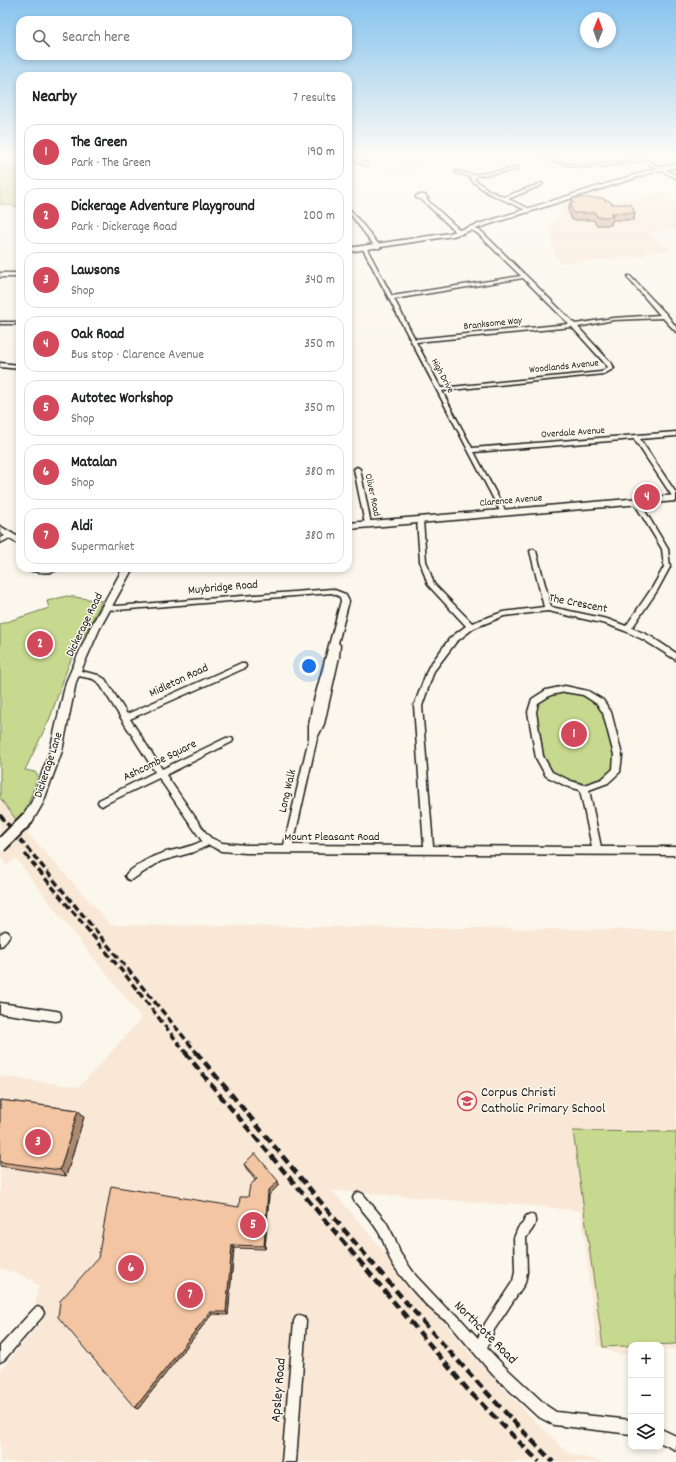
<!DOCTYPE html>
<html lang="en">
<head>
<meta charset="utf-8">
<style>
	:root { --surface:#fff; --page:#f2f2f2; --text:#202124; --muted:#757577; --line:#e0e0e0; --accent:#d1495b }
	body { margin:0; font-family:Dekko,sans-serif; background:var(--page); color:var(--text) }
	.controls { position:absolute; right:12px; bottom:12px; display:grid; overflow:hidden; border-radius:8px; box-shadow:0 2px 6px #0003 }
	.controls button { width:36px; height:36px; display:grid; place-items:center; padding:0; border:0; border-bottom:1px solid var(--line); background:var(--surface); color:var(--text); font:20px sans-serif }
	.compass { position:absolute; left:580px; top:12px; width:36px; height:36px; border-radius:50%; background:var(--surface); box-shadow:0 2px 6px #0003; rotate:1deg }
	.you { position:absolute; left:309px; top:666px; width:14px; height:14px; margin:-10px; border:3px solid #fff; border-radius:50%; background:#1a73e8; box-shadow:0 0 0 6px #1a73e833 }
	.badge { display:grid; place-items:center; width:26px; height:26px; border-radius:50%; background:var(--accent); color:#fff; font-size:13px; font-weight:700 }
	.pin { position:absolute; translate:-50% -50%; border:2px solid #fff; box-shadow:0 1px 4px #0006 }
	.list { margin:0; padding:0; list-style:none }
	h2 { display:flex; justify-content:space-between; align-items:center; height:52px; margin:0; padding:0 16px; font-size:17px }
	h2 small { font-size:13px; font-weight:400; color:var(--muted) }
	.list li { display:grid; grid-template-columns:26px 1fr auto; gap:12px; align-items:center; box-sizing:border-box; height:56px; margin:0 8px 8px; padding:0 8px; border:1px solid var(--line); border-radius:12px }
	.list b { display:block; font-size:15px; white-space:nowrap }
	.list p { margin:0; font-size:13px; white-space:nowrap; color:var(--muted) }
	.list em { font-size:13px; font-style:normal; color:var(--muted) }
	.icon { flex:none; width:22px; height:22px; fill:none; stroke:currentColor; stroke-width:2; stroke-linecap:round; stroke-linejoin:round }
	.map { position:relative; flex:none; width:676px; height:1462px; overflow:hidden }
	.search { position:absolute; background:var(--surface); box-shadow:0 2px 6px #0003; left:16px; top:16px; width:336px; height:44px; display:flex; align-items:center; gap:10px; box-sizing:border-box; padding:0 14px; border-radius:12px; color:var(--muted); font-size:15px }
	.panel { position:absolute; background:var(--surface); box-shadow:0 2px 6px #0003; left:16px; top:72px; width:336px; height:500px; border-radius:12px }
	.map>svg:first-child { display:block }
	.built { fill:#f9e8d6 }
	.green { fill:#c6d98e; stroke:#717a55 }
	.lines { fill:none; stroke-linecap:round; stroke-linejoin:round }
	.street-casing { stroke:#1c1c1c; stroke-width:3 }
	.secondary-casing { stroke:#1c1c1c; stroke-width:3 }
	.primary-casing { stroke:#1c1c1c; stroke-width:3 }
	.street { fill:#fbf7ec; fill-rule:evenodd }
	.secondary { fill:#fbf7ec; fill-rule:evenodd }
	.primary { fill:#fbf7ec; fill-rule:evenodd }
	.rail-far1 { stroke:#1c1c1c; stroke-width:3.5; stroke-dasharray:7 3.5; stroke-linecap:butt }
	.rail { stroke:#1c1c1c; stroke-width:4.5; stroke-dasharray:9 4.5; stroke-linecap:butt }
	.secondary-bridge-casing { stroke:#1c1c1c; stroke-width:16; stroke-linecap:butt }
	.secondary-bridge { stroke:#fbf7ec; stroke-width:12 }
	.wall { fill:#d1a98b; stroke:#1c1c1c }
	.shaded-wall { fill:#aa8a71; stroke:#1c1c1c }
	.building { fill:#f3c5a2; stroke:#1c1c1c }
	.labels { text-anchor:middle; dominant-baseline:central; stroke-width:3; stroke-linejoin:round; paint-order:stroke }
	.far-street-label { font-size:10px; fill:#1c1c1c; stroke:#fbf7ec }
	.street-label { font-size:12px; fill:#1c1c1c; stroke:#fbf7ec }
	.near-poi-label { font-size:14px; fill:#1c1c1c; stroke:#fbf7ec; text-anchor:start }
	.near-street-label { font-size:14px; fill:#1c1c1c; stroke:#fbf7ec }
</style>
</head>
<body>
<div class="map">
<svg width="676" height="1462" viewBox="0 0 676 1462">
	<rect width="100%" height="100%" fill="#fbf7ec"/>
	<filter id="ink" filterUnits="userSpaceOnUse"><feTurbulence type="fractalNoise" baseFrequency=".025" numOctaves="2"/><feDisplacementMap in="SourceGraphic" scale="8" xChannelSelector="R" yChannelSelector="G"/><feConvolveMatrix kernelMatrix="1 2 1 2 8 2 1 2 1" color-interpolation-filters="sRGB"/></filter>
	<g filter="url(#ink)">
		<g class="built">
			<polygon points="395,155 532,155 439,165 389,176"/>
			<polygon points="596,191 612,201 665,194 673,201 676,208 676,229 649,232 671,251 643,253 645,256 561,263 556,256 550,232 554,221 564,211 558,204 586,195 594,195 594,192"/>
			<polygon points="0,798 17,821 111,925 676,930 676,1349 661,1351 661,1345 631,1345 631,1353 619,1355 597,1345 581,1211 507,1203 507,1205 332,1190 471,1354 533,1419 568,1453 603,1462 0,1462 0,1371 44,1318 35,1308 38,1285 22,1275 0,1268 0,1076 79,1087 142,1018 62,919 16,858 7,865 0,856"/>
		</g>
		<g class="green">
			<polygon points="0,155 20,155 20,207 0,204"/>
			<polygon points="67,596 102,601 68,666 50,718 25,770 35,772 38,776 26,810 17,821 0,798 0,624 49,608 47,601"/>
			<polygon points="565,689 585,693 607,712 617,770 605,781 584,788 549,774 539,756 535,701"/>
			<polygon points="573,1131 676,1132 676,1344 603,1347"/>
		</g>
		<g class="lines">
			<defs>
				<g id="street">
					<polygon points="353,155 357,155 358,159 367,164 367,166 355,161"/>
					<path d="M 539,155 C 548,155 557,161 566,163 C 590,167 615,163 640,159 L 632,155 L 637,155 L 676,175 L 676,178 L 643,161 L 605,166 L 578,167 L 551,161 Z"/>
					<polygon points="517,168 518,170 477,176 474,179 490,191 504,197 542,183 542,185 508,199 530,209 530,211 528,211 488,193 471,180 471,177 455,172 457,171 473,175"/>
					<polygon points="419,195 425,195 428,198 426,199 462,232 462,234 458,234 421,199 416,198 416,196"/>
					<polygon points="348,207 380,246 380,248 376,248 348,211"/>
					<path d="M 471,228 L 481,231 L 575,324 L 613,318 L 660,315 L 628,278 L 628,276 L 630,276 L 667,315 L 676,327 L 676,332 L 663,318 L 613,320 L 578,327 L 612,364 L 614,368 L 613,369 L 604,374 L 442,391 L 472,448 L 676,432 L 676,436 L 640,439 L 676,493 L 676,500 L 674,499 L 634,439 L 474,452 L 506,512 L 503,514 L 501,513 L 363,249 L 365,248 L 367,249 L 392,296 L 521,276 L 477,233 L 471,230 ZM 523,278 L 569,324 L 415,339 L 394,299 ZM 572,327 L 608,367 L 601,372 L 441,388 L 416,342 Z"/>
					<rect x="0" y="322" width="20" height="2"/>
					<polygon points="0,363 20,365 20,369 0,367"/>
					<polygon points="357,467 360,469 371,524 368,526 365,524 354,469"/>
					<path d="M 636,499 L 639,501 L 668,549 L 670,567 L 657,591 L 632,628 L 650,636 L 676,653 L 676,660 L 644,640 L 625,631 L 606,624 L 548,611 L 504,616 L 474,628 L 456,642 L 434,671 L 422,706 L 433,846 L 592,847 L 580,790 L 566,786 L 546,776 L 536,758 L 528,712 L 532,699 L 546,690 L 565,686 L 588,691 L 603,700 L 611,712 L 622,755 L 620,772 L 608,783 L 589,790 L 601,847 L 676,847 L 676,855 L 246,853 L 221,851 L 209,845 L 194,852 L 161,861 L 133,879 L 130,880 L 127,879 L 125,876 L 127,873 C 138,865 149,857 163,853 C 175,849 190,848 202,841 L 159,778 L 105,804 L 102,806 L 99,804 L 98,802 L 99,800 L 155,772 L 99,683 L 93,679 L 74,675 L 73,673 L 74,671 L 77,670 L 98,675 L 105,679 L 127,714 L 239,664 L 245,664 L 246,666 L 245,668 L 130,719 L 162,769 L 226,738 L 232,738 L 233,740 L 232,742 L 166,775 L 206,833 L 211,838 L 222,843 L 246,845 L 284,845 L 309,738 L 309,725 L 312,708 L 341,601 L 340,597 L 332,593 L 117,610 L 105,609 L 104,607 L 105,605 L 117,606 L 332,589 L 345,594 L 349,601 L 338,643 L 340,645 L 339,657 L 324,724 L 317,738 L 293,845 L 424,846 L 414,706 L 428,668 L 450,638 L 466,626 L 428,585 L 420,561 L 417,520 L 420,518 L 423,520 L 426,561 L 434,584 L 472,623 L 503,612 L 544,607 L 530,551 L 533,549 L 536,551 L 551,607 L 607,619 L 626,626 L 652,588 L 664,567 L 662,549 L 633,501 ZM 565,692 L 583,695 L 597,704 L 603,713 L 614,755 L 613,769 L 602,779 L 584,785 L 571,781 L 552,772 L 543,756 L 536,712 L 538,703 L 551,695 Z"/>
					<polygon points="10,534 12,535 12,537 0,543 0,538"/>
					<path d="M 26,568 L 60,568 C 51,575 37,572 27,570 Z"/>
					<polygon points="5,931 8,932 10,935 3,945 0,946 0,934"/>
					<polygon points="0,1003 56,1011 60,1012 61,1016 60,1020 56,1021 0,1013"/>
					<path d="M 359,1192 L 363,1194 L 386,1222 L 395,1239 L 400,1253 L 416,1276 L 447,1309 L 456,1314 L 478,1338 L 486,1322 L 513,1281 L 515,1272 L 514,1238 L 518,1228 L 523,1223 L 526,1216 L 530,1214 L 534,1216 C 538,1226 530,1231 526,1238 L 527,1272 L 525,1283 L 494,1330 L 487,1348 L 503,1365 L 547,1406 L 556,1412 L 631,1420 L 631,1434 L 554,1425 L 537,1416 L 493,1375 L 448,1322 C 430,1312 400,1278 390,1259 C 386,1250 384,1240 378,1231 C 372,1221 363,1211 355,1202 L 353,1198 L 355,1194 Z"/>
					<polygon points="38,1307 42,1309 44,1313 42,1317 4,1360 0,1362 0,1346 34,1309"/>
					<polygon points="300,1315 304,1317 306,1321 296,1462 282,1462 294,1321 296,1317"/>
					<polygon points="661,1429 676,1436 676,1450 661,1443"/>
				</g>
				<g id="secondary">
					<polygon points="676,495 676,501 348,529 348,523"/>
					<polygon points="0,526 20,538 20,545 0,533"/>
					<polygon points="123,568 133,568 100,628 76,682 62,751 43,803 32,822 28,823 24,822 22,818 32,801 50,751 66,682 90,628"/>
				</g>
				<g id="primary">
					<polygon points="676,163 676,167 651,173 453,236 348,252 348,248 450,233 647,171"/>
					<rect x="0" y="273" width="20" height="4"/>
				</g>
			</defs>
			<use href="#street" class="street-casing"/>
			<use href="#secondary" class="secondary-casing"/>
			<use href="#primary" class="primary-casing"/>
			<use href="#street" class="street"/>
			<use href="#secondary" class="secondary"/>
			<use href="#primary" class="primary"/>
			<g class="rail-far1">
				<polyline points="0,815 197,1053"/>
				<polyline points="25,854 127,977 186,1053"/>
			</g>
			<g class="rail">
				<polyline points="185,1052 208,1081 468,1390 539,1462"/>
				<path d="M 196,1052 C 312,1191 426,1333 553,1462"/>
			</g>
			<defs>
				<polyline id="secondary-bridge" points="0,846 28,818"/>
			</defs>
			<use href="#secondary-bridge" class="secondary-bridge-casing"/>
			<use href="#secondary-bridge" class="secondary-bridge"/>
		</g>
		<g class="wall">
			<polygon points="572,198 604,200 612,204 635,213 634,220 612,220 611,225 596,225 594,220 572,220 568,210 570,203 571,203"/>
			<polygon points="0,1100 78,1110 84,1117 66,1176 0,1166"/>
			<polygon points="244,1164 279,1185 269,1195 265,1249 234,1248 228,1315 212,1314 138,1409 239,1207 248,1197 255,1180 246,1168"/>
		</g>
		<g class="shaded-wall">
			<polygon points="78,1110 84,1117 66,1176 60,1170"/>
			<polygon points="278,1181 279,1185 269,1195 265,1249 264,1246 268,1191"/>
			<polygon points="232,1245 234,1248 228,1315 226,1312"/>
			<polygon points="210,1312 212,1314 138,1409 135,1408"/>
		</g>
		<g class="building">
			<polygon points="572,198 603,198 604,200 610,201 612,204 631,204 635,213 611,213 613,217 597,217 595,213 573,213 570,203 574,203"/>
			<polygon points="0,1100 78,1110 60,1170 0,1162"/>
			<polygon points="255,1153 278,1181 268,1191 264,1246 232,1245 226,1312 210,1312 135,1408 58,1317 60,1301 98,1258 111,1186 239,1207 240,1197 248,1197 250,1185 257,1179 244,1164"/>
		</g>
	</g>
	<linearGradient id="sky" x2="0" y2="1"><stop stop-color="#87c3ee"/><stop offset="0.43" stop-color="#fdfbf6"/><stop offset="1" stop-color="#fdfbf6" stop-opacity="0"/></linearGradient>
	<rect width="676" height="360" fill="url(#sky)"/>
	<defs>
		<symbol id="school-ring" viewBox="-11 -11 22 22"><circle r="9.5" fill="#fbf7ec" stroke="#d1495b" stroke-width="1.5"/><path d="M0-5L7-2L0 1L-7-2ZM-4 1L0 2.5L4 1V4Q0 6-4 4Z" fill="#d1495b"/></symbol>
	</defs>
	<g fill-rule="evenodd">
		<use href="#school-ring" x="456" y="1090" width="22" height="22"/>
	</g>
	<g class="labels">
		<g class="far-street-label">
			<text transform="translate(493 324) rotate(-6)">Branksome Way</text>
			<text transform="translate(564 367) rotate(-6)">Woodlands Avenue</text>
			<text transform="translate(442 376) rotate(62)">High Drive</text>
			<text transform="translate(573 433) rotate(-4)">Overdale Avenue</text>
			<text transform="translate(372 495) rotate(78)">Oliver Road</text>
			<text transform="translate(511 501) rotate(-5)">Clarence Avenue</text>
		</g>
		<g class="street-label">
			<text transform="translate(223 588) rotate(-5)">Muybridge Road</text>
			<text transform="translate(578 604) rotate(11)">The Crescent</text>
			<text transform="translate(85 625) rotate(-64)">Dickerage Road</text>
			<text transform="translate(179 681) rotate(-25)">Midleton Road</text>
			<text transform="translate(160 761) rotate(-26)">Ashcombe Square</text>
			<text transform="translate(49 765) rotate(-72)">Dickerage Lane</text>
			<text transform="translate(288 791) rotate(-77)">Long Walk</text>
			<text x="332" y="837">Mount Pleasant Road</text>
		</g>
		<g class="near-poi-label">
			<text x="481" y="1093">Corpus Christi<tspan x="481" dy="16">Catholic Primary School</tspan></text>
		</g>
		<g class="near-street-label">
			<text transform="translate(485 1333) rotate(45)">Northcote Road</text>
			<text transform="translate(279 1390) rotate(-85)">Apsley Road</text>
		</g>
	</g>
</svg>
<div class="controls">
<button>+</button>
<button>−</button>
<button><svg class="icon" aria-label="layers" viewBox="0 0 24 24"><path d="M12 4l9 5-9 5-9-5zM3 14l9 5 9-5"/></svg></button>
</div>
<svg class="compass" viewBox="-18 -18 36 36"><path d="M0-13l5 13h-10z" fill="#e53935"/><path d="M0 13l5-13h-10z" fill="#757577"/></svg>
<div class="you"></div>
<div class="pin badge" style="left:574px;top:734px">1</div>
<div class="pin badge" style="left:40px;top:644px">2</div>
<div class="pin badge" style="left:38px;top:1142px">3</div>
<div class="pin badge" style="left:647px;top:497px">4</div>
<div class="pin badge" style="left:253px;top:1225px">5</div>
<div class="pin badge" style="left:131px;top:1268px">6</div>
<div class="pin badge" style="left:190px;top:1295px">7</div>
<div class="search"><svg class="icon" aria-label="search" viewBox="0 0 24 24"><circle cx="10" cy="10" r="6"/><path d="M15 15l6 6"/></svg>Search here</div>
<section class="panel">
<h2>Nearby<small>7 results</small></h2>
<ul class="list">
<li><span class="badge">1</span><div><b>The Green</b><p>Park · The Green</p></div><em>190 m</em></li>
<li><span class="badge">2</span><div><b>Dickerage Adventure Playground</b><p>Park · Dickerage Road</p></div><em>200 m</em></li>
<li><span class="badge">3</span><div><b>Lawsons</b><p>Shop</p></div><em>340 m</em></li>
<li><span class="badge">4</span><div><b>Oak Road</b><p>Bus stop · Clarence Avenue</p></div><em>350 m</em></li>
<li><span class="badge">5</span><div><b>Autotec Workshop</b><p>Shop</p></div><em>350 m</em></li>
<li><span class="badge">6</span><div><b>Matalan</b><p>Shop</p></div><em>380 m</em></li>
<li><span class="badge">7</span><div><b>Aldi</b><p>Supermarket</p></div><em>380 m</em></li>
</ul>
</section>
</div>
</body>
</html>
